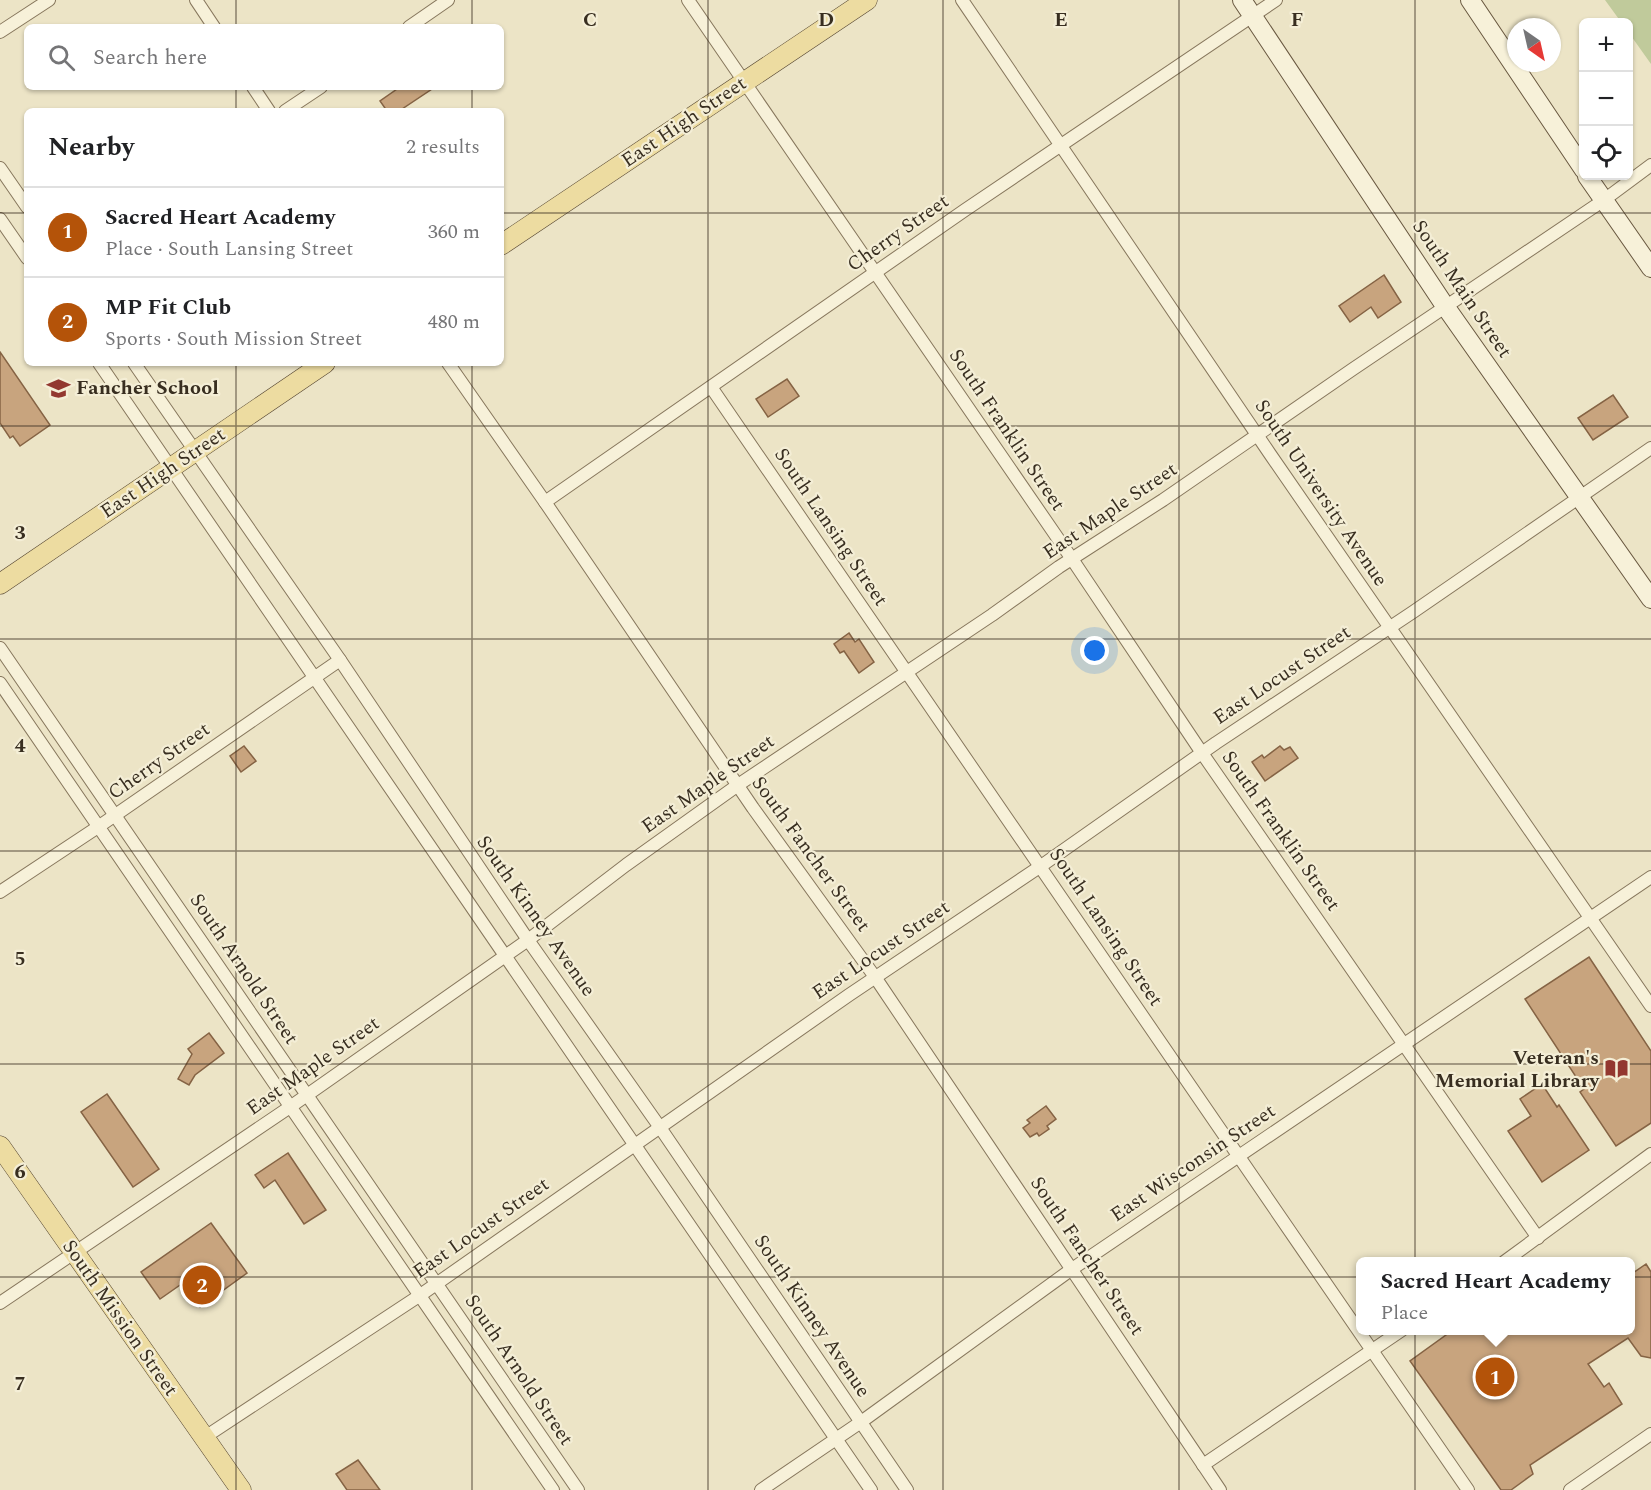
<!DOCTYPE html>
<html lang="en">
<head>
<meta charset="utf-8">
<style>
	:root { --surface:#fff; --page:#f2f2f2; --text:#202124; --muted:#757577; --line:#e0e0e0; --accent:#b45309 }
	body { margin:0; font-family:Spectral,serif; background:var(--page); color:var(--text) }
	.controls { position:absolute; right:18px; top:18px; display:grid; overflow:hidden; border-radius:9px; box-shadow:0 2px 4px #0004 }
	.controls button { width:54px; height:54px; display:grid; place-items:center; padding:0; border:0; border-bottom:2px solid var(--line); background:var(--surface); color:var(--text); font:30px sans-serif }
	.compass { position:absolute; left:1507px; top:18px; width:54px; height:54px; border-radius:50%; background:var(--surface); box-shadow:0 2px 4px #0004; rotate:146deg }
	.you { position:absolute; left:1095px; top:651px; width:21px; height:21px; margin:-15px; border:4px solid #fff; border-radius:50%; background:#1a73e8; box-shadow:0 0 0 9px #1a73e833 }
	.badge { display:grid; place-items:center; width:39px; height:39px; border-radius:50%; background:var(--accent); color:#fff; font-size:20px; font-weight:700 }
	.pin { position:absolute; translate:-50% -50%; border:3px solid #fff; box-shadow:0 2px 6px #0006 }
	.popup { position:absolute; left:1356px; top:1257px; width:279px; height:78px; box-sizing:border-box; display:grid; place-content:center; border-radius:9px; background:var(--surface); filter:drop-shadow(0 2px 4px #0005); font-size:20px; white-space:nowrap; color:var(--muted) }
	.popup b { font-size:22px; color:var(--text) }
	.popup::after { content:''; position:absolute; left:50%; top:100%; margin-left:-12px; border:12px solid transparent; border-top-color:var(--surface) }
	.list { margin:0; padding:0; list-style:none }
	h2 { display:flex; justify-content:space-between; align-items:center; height:78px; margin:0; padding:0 24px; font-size:26px }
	h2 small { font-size:20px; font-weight:400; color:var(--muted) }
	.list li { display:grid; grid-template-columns:39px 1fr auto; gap:18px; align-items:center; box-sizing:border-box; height:90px; padding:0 24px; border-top:2px solid var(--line) }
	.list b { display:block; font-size:22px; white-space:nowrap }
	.list p { margin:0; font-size:20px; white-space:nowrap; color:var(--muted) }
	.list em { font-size:20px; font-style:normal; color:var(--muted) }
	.icon { flex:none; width:33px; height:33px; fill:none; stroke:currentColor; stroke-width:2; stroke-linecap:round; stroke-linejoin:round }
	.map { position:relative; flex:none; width:1651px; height:1490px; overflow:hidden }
	.search { position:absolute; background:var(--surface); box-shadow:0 2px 4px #0004; left:24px; top:24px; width:480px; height:66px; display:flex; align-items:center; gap:15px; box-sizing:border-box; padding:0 21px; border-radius:9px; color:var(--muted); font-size:22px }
	.panel { position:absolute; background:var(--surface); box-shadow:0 2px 4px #0004; left:24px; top:108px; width:480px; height:258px; border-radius:9px }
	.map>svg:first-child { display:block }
	.green { fill:#c0ca9b }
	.building { fill:#c8a47e; stroke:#856344; stroke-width:1.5 }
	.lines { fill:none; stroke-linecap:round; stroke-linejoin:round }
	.street-casing { stroke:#87775d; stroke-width:14 }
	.secondary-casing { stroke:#695840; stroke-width:20 }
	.primary-casing { stroke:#554531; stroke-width:21 }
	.street { stroke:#f7f1d9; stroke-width:12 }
	.secondary { stroke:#f7f1d9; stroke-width:18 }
	.primary { stroke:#eddca1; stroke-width:20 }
	.grid { fill:none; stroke:#382e20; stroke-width:1.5; stroke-opacity:0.55 }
	.labels { text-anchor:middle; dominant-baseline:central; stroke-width:4.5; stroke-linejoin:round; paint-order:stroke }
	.street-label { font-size:20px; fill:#382e20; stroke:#f4eed6 }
	.poi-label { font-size:20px; font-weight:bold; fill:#382e20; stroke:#f4eed6; text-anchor:start }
	.grid-label { font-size:20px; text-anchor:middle; font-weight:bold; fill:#382e20; stroke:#f4eed6; stroke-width:4.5; stroke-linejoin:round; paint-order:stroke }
</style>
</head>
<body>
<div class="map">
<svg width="1651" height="1490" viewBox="0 0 1651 1490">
	<rect width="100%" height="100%" fill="#ece4c6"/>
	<polygon class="green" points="1605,0 1651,0 1651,64 1629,33 1628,22 1621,22"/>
	<g class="building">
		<polygon points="400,87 435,87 399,111 387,111 380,101"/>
		<polygon points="1384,275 1401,302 1378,318 1371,307 1350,322 1339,306"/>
		<polygon points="0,352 50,425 20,446 13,436 10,438 0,423"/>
		<polygon points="787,379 799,396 768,417 756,399"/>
		<polygon points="1613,395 1628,417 1593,440 1578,418"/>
		<polygon points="849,633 855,642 859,639 874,662 859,673 844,651 840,653 834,644"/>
		<polygon points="244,746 256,761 241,772 230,756"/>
		<polygon points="1280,746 1284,750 1290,747 1298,758 1265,781 1252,762 1262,755 1264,758"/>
		<polygon points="1589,957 1651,1051 1651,1123 1616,1146 1580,1092 1584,1089 1525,999"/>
		<polygon points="209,1033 224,1053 195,1075 189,1085 178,1079 192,1054 188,1049"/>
		<polygon points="1542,1084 1557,1107 1559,1105 1589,1150 1542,1182 1508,1131 1531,1116 1520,1099"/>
		<polygon points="107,1094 159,1169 133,1187 81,1112"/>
		<polygon points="1046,1106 1056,1119 1047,1126 1049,1129 1039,1136 1037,1133 1030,1137 1023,1128 1030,1123 1027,1120"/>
		<polygon points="288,1153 326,1210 304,1224 275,1180 264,1188 255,1175"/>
		<polygon points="211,1223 247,1273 200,1307 183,1283 160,1299 141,1272"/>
		<polygon points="1646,1264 1651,1272 1651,1358 1641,1356 1628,1338 1588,1364 1604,1387 1609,1383 1622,1404 1530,1465 1533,1474 1511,1490 1501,1490 1410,1361 1453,1330 1630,1330 1630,1275"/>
		<polygon points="358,1460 380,1490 347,1490 336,1474"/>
	</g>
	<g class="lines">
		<defs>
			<g id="street">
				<polyline points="196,0 214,27"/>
				<polyline points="688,0 1072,559 1202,753 1538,1238"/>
				<polyline points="962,0 1270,454 1651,1006"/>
				<polyline points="409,27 448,0"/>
				<polyline points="0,32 49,0"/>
				<polyline points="253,87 269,111"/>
				<polyline points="285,111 321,87"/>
				<polyline points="0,168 27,207"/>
				<polyline points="0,219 27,258"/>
				<polyline points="99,363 871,1490"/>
				<polyline points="134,363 340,660 528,940 659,1126 907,1490"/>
				<polyline points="448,363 545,502 753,808 875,977 1220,1490"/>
				<path d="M 711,387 C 964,755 1215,1123 1468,1490"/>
				<polyline points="545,502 965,210 1276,0"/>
				<polyline points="0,648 578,1490"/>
				<polyline points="0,683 553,1490"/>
				<polyline points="0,892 98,827 340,660"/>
				<polyline points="1504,1262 1651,1154"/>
				<polyline points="0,1303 290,1107 528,940 626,865 738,785 992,615 1059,567 1163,500 1353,369 1604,200 1651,165"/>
				<polyline points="205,1437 419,1296 849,995 1041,866 1216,743 1413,612 1651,448"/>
				<polyline points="1203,1465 1402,1330"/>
				<polyline points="761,1490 861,1422 1072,1269 1651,877"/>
				<polyline points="1570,1490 1651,1434"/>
			</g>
			<g id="secondary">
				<polyline points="1242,0 1445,306 1651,599"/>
				<polyline points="1470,0 1584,170"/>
				<polyline points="1587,176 1651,268"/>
			</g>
			<g id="primary">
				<polyline points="501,245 867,0"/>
				<polyline points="0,584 325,363"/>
				<polyline points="0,1146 241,1490"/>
			</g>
		</defs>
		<use href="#street" class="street-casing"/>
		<use href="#secondary" class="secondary-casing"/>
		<use href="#primary" class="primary-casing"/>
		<use href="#street" class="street"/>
		<use href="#secondary" class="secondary"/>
		<use href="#primary" class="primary"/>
	</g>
	<path class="grid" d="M 236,0 L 236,27M 472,0 L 472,27M 708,0 L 708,1490M 943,0 L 943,1490M 1179,0 L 1179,1490M 1415,0 L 1415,1490M 236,87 L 236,111M 472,87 L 472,111M 0,213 L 27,213M 501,213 L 1651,213M 236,363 L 236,1490M 472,363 L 472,1490M 0,426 L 1651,426M 0,639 L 1651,639M 0,851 L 1651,851M 0,1064 L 1651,1064M 0,1277 L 1651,1277"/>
	<defs>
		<symbol id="school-bare" viewBox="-9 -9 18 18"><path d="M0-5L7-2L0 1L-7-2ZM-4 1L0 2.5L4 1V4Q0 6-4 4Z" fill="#933830" stroke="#f4eed6" stroke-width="2.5" paint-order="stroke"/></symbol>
		<symbol id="library-bare" viewBox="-9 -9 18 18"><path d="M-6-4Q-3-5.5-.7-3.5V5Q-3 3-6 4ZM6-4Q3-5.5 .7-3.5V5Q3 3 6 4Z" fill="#933830" stroke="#f4eed6" stroke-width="2.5" paint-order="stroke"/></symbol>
	</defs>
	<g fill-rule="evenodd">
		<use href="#school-bare" x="42" y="372" width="33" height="33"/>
		<use href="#library-bare" x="1600" y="1052" width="33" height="33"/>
	</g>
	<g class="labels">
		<g class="street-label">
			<text transform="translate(684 122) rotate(-34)">East High Street</text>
			<text transform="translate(898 233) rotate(-35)">Cherry Street</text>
			<text transform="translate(1462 289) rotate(56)">South Main Street</text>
			<text transform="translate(1007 430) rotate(56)">South Franklin Street</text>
			<text transform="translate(163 473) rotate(-34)">East High Street</text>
			<text transform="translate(1321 493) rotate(56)">South University Avenue</text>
			<text transform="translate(1110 511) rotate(-34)">East Maple Street</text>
			<text transform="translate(831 527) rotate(56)">South Lansing Street</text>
			<text transform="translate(1282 675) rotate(-34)">East Locust Street</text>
			<text transform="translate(159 761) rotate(-35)">Cherry Street</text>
			<text transform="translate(708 784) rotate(-35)">East Maple Street</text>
			<text transform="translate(1281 831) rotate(55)">South Franklin Street</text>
			<text transform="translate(811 854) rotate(54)">South Fancher Street</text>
			<text transform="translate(536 916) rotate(55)">South Kinney Avenue</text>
			<text transform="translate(1106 927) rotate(56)">South Lansing Street</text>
			<text transform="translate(881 950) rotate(-34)">East Locust Street</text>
			<text transform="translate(244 969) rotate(56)">South Arnold Street</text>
			<text transform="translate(313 1066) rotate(-35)">East Maple Street</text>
			<text transform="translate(1193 1163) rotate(-34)">East Wisconsin Street</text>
			<text transform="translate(481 1228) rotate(-35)">East Locust Street</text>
			<text transform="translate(1087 1256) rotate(56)">South Fancher Street</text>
			<text transform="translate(812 1316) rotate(56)">South Kinney Avenue</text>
			<text transform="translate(120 1318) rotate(55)">South Mission Street</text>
			<text transform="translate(519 1370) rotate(56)">South Arnold Street</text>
		</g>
		<g class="poi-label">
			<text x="76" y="388">Fancher School</text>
			<text x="1599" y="1058" text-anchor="end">Veteran's<tspan x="1599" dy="23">Memorial Library</tspan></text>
		</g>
	</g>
	<g class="grid-label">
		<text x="590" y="26">C</text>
		<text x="826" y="26">D</text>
		<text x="1061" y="26">E</text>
		<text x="1297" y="26">F</text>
		<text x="20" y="539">3</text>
		<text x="20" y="752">4</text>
		<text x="20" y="965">5</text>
		<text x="20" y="1178">6</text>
		<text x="20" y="1390">7</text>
	</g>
</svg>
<div class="controls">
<button>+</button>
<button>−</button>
<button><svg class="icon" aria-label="locate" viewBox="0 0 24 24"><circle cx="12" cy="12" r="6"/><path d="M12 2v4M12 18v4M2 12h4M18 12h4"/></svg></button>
</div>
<svg class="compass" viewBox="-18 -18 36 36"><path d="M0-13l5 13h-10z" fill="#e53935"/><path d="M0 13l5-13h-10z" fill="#757577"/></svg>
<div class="you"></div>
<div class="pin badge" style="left:1495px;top:1377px">1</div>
<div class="popup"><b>Sacred Heart Academy</b>Place</div>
<div class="pin badge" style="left:202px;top:1285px">2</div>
<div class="search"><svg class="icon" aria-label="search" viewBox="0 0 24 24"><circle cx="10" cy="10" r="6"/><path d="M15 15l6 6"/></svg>Search here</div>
<section class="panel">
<h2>Nearby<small>2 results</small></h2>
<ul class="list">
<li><span class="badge">1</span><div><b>Sacred Heart Academy</b><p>Place · South Lansing Street</p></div><em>360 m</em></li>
<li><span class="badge">2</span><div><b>MP Fit Club</b><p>Sports · South Mission Street</p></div><em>480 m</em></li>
</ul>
</section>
</div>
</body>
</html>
